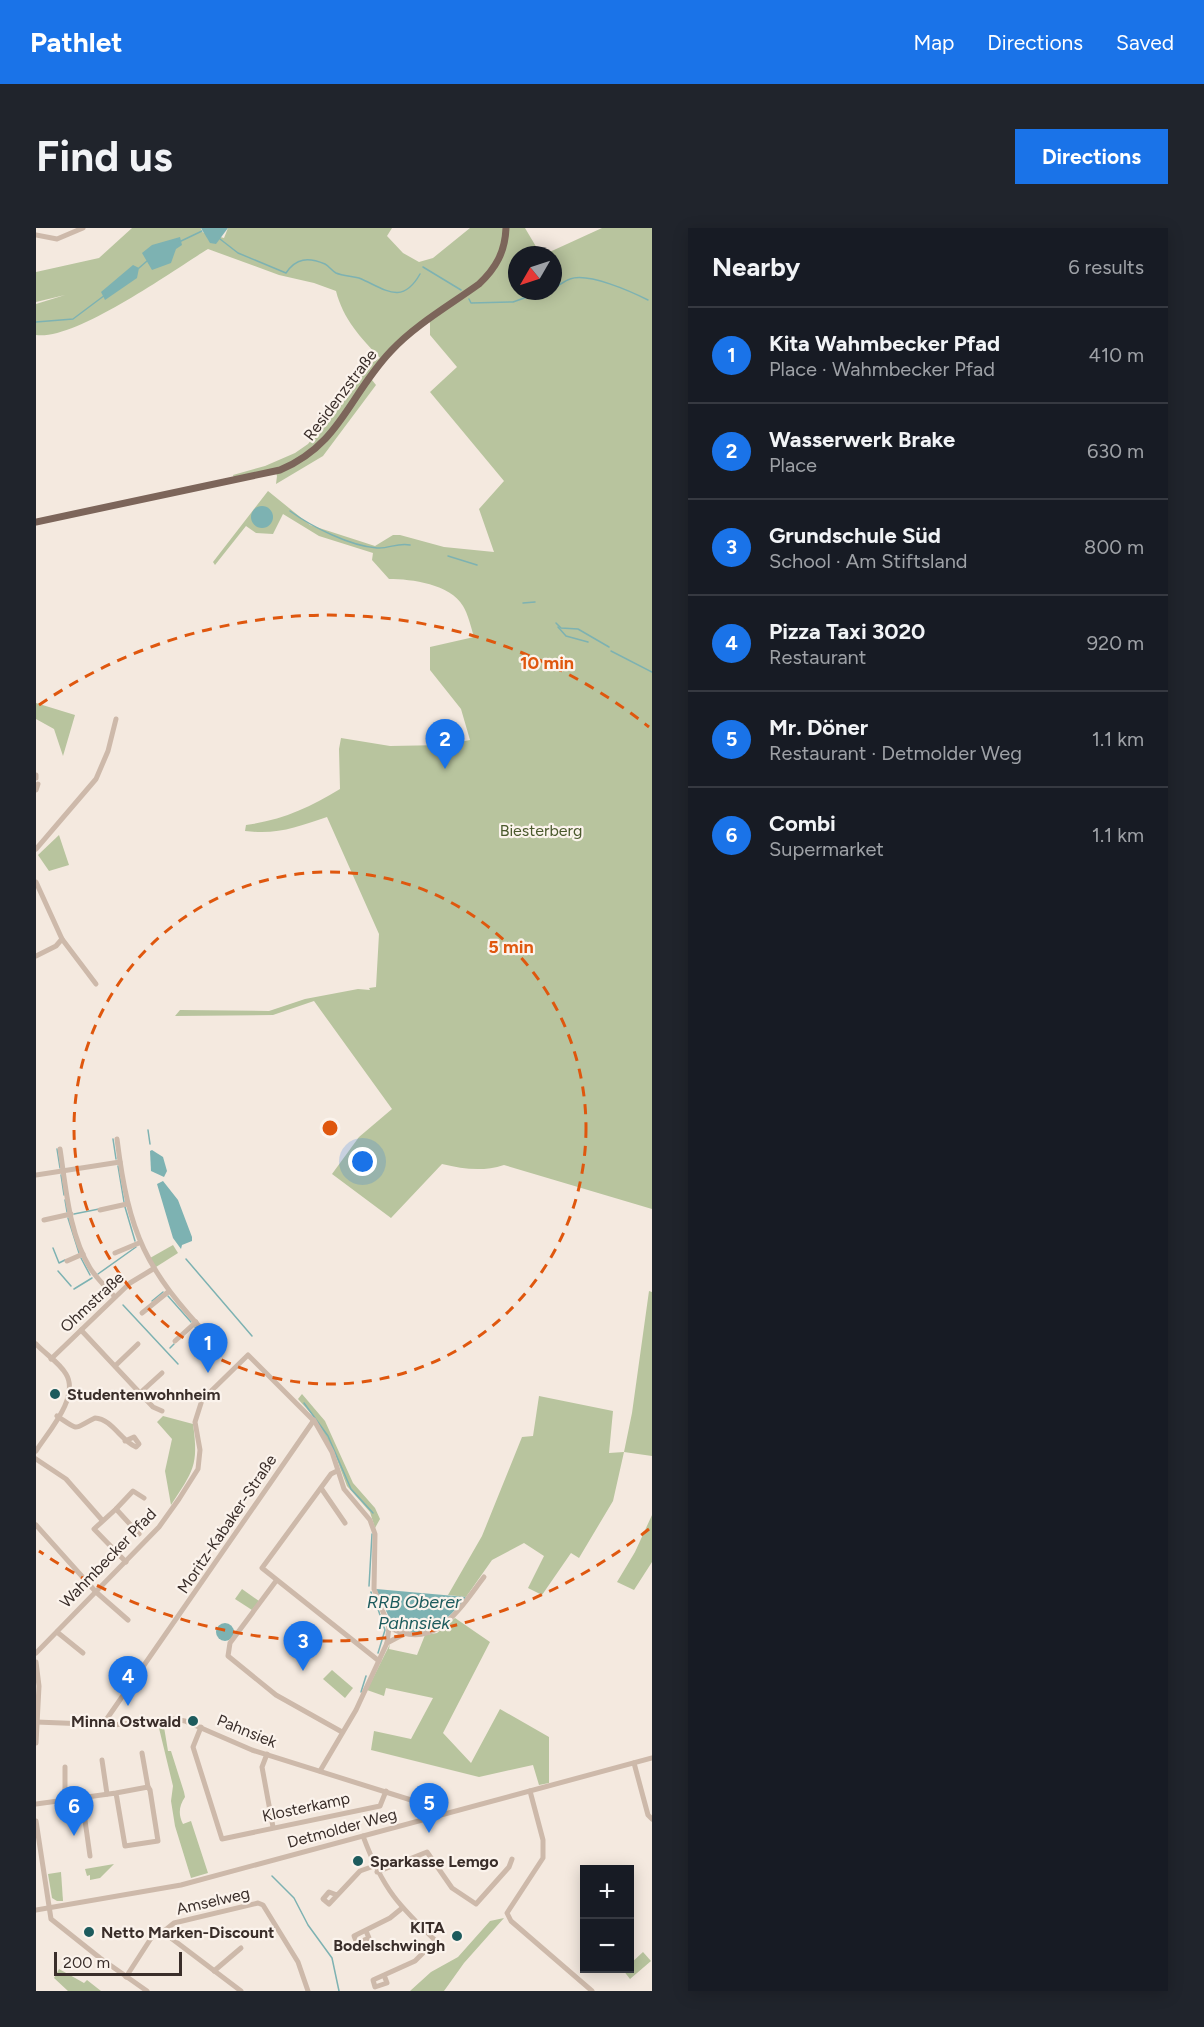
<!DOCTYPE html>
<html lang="en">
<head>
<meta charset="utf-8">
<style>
	:root { --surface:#171b24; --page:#20242c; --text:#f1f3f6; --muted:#9ea1a6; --line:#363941; --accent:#1a73e8 }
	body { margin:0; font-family:Figtree,sans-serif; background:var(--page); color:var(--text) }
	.controls { position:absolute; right:18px; bottom:18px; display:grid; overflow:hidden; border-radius:0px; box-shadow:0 3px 15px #0003 }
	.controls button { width:54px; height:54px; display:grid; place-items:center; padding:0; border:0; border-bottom:2px solid var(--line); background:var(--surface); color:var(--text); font:30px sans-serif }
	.compass { position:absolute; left:472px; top:18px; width:54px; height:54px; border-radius:50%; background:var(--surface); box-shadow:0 3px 15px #0003; rotate:231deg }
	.scale { position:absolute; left:18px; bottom:15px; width:128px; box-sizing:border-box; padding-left:6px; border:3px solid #3a2e2a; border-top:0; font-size:16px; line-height:21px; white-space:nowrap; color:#3a2e2a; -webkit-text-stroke:4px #fbf3ec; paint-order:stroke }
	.you { position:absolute; left:327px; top:934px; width:21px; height:21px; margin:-15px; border:4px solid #fff; border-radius:50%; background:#1a73e8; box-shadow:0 0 0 9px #1a73e833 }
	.badge { display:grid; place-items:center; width:39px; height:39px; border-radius:50%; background:var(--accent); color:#fff; font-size:20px; font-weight:700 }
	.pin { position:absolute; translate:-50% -50px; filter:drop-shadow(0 2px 3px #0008) }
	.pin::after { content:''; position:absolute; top:32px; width:21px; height:18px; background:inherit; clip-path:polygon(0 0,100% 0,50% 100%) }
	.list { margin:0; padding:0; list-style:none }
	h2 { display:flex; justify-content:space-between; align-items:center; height:78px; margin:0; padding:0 24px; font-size:26px }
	h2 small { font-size:20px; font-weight:400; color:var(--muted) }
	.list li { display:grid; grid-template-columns:39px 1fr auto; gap:18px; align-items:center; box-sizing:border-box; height:96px; padding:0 24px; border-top:2px solid var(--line) }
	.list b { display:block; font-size:22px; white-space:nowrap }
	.list p { margin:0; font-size:20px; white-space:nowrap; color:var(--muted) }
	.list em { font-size:20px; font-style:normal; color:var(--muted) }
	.map { position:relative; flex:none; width:616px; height:1763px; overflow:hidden; border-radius:0px }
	header { display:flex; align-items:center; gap:36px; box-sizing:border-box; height:84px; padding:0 30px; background:var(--accent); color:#fff }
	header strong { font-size:28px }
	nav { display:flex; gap:33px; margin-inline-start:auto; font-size:21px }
	.intro { display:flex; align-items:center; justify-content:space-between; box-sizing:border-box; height:144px; padding:0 36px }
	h1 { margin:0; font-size:42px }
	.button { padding:15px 27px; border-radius:0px; background:var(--accent); color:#fff; font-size:21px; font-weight:700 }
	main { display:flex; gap:36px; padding:0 36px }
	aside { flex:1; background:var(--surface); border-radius:0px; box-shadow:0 3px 15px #0003 }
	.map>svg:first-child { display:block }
	.green { fill:#b8c49e }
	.water { fill:#7db2b2 }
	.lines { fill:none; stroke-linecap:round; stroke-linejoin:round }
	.stream { stroke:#7db2b2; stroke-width:1.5 }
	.minor { stroke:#cdb9aa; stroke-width:5 }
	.major { stroke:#7c655a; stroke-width:7 }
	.ring { fill:none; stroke:#df570e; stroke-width:3; stroke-dasharray:10 8 }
	.poi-dot { fill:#1d5b5d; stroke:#fbf3ec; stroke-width:2 }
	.labels { text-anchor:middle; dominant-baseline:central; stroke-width:4.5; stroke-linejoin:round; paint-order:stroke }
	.street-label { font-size:16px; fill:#3a2e2a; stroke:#fbf3ec }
	.park-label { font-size:16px; fill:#4a592c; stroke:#fbf3ec }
	.poi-label { font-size:16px; font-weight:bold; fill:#3a2e2a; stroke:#fbf3ec; text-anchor:start }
	.water-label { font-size:18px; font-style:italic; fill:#1d5b5d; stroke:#fbf3ec }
	.centre { fill:#df570e; stroke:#fbf3ec; stroke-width:3 }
	.ring-label { font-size:18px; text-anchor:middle; font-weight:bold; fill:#df570e; stroke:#fbf3ec; stroke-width:4.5; stroke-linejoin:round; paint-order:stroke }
</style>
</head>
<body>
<header>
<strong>Pathlet</strong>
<nav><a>Map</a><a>Directions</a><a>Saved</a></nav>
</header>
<div class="intro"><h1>Find us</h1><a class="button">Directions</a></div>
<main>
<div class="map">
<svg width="616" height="1763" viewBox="0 0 616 1763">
	<rect width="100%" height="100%" fill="#f4e9df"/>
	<g class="green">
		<path d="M 96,0 L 165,0 L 166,4 L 188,10 L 192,0 L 356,0 L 351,8 L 367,25 L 383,34 L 397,30 L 434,0 L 489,0 L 505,27 L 481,27 L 481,63 L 517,63 L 517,27 L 507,27 L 566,0 L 616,0 L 616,981 L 468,937 C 446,944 428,941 406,936 L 355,990 L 296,946 L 323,909 L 356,881 L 278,773 L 237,787 L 139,788 L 144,782 L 233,783 L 269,771 L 322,761 L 334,762 L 333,760 L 340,759 L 343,706 L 291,589 C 261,599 242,607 209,603 L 210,597 C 246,592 273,580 304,561 L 303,521 L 305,510 L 354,518 L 408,517 L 434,512 L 425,481 L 394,442 L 394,419 L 438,409 C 435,399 432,386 427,378 C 414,356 376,351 353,351 L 336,332 L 337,325 L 283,308 L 247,286 L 237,306 L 220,305 L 210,298 L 179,337 L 177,334 L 232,263 L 274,297 L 339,318 L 357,307 L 364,307 L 408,319 L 458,324 L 443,281 L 468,253 L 394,164 L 421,139 L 394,107 L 394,94 C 363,111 349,118 336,152 L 340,157 L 287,228 L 240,256 L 241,248 L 239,241 L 198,250 L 197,247 L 229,238 L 259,225 L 272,216 L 337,134 L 344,130 C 325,110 307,91 300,63 L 278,55 L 243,47 L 172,21 C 136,43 39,113 0,107 L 0,76 L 29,67 L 0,74 L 0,44 L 63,30 Z"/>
		<polygon points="0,475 39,487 27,528 18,501 0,491"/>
		<polygon points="23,607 33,637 13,643 2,627"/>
		<polygon points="137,1017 142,1025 120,1039 114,1030"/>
		<polygon points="613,1063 616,1064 616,1228 588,1224 577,1273 543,1330 535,1325 506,1367 492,1360 508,1328 488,1315 456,1332 430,1369 412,1367 446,1308 486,1209 497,1208 503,1168 577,1183 573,1225 588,1224 596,1185"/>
		<polygon points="266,1166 289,1193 317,1255 339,1280 344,1291 339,1300 334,1284 311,1258 298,1224 279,1190 262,1171"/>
		<path d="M 127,1188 L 157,1196 C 163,1238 157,1243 135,1277 L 129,1243 L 136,1211 L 121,1194 Z"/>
		<polygon points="616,1287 616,1334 598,1362 581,1354 599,1324"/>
		<polygon points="206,1361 223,1373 216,1382 199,1371"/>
		<polygon points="419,1390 454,1414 407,1505 435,1535 464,1481 513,1509 513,1555 503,1557 497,1537 443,1549 335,1522 338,1503 375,1511 397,1470 350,1460 348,1468 331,1462 354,1416 353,1421 381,1427 389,1407 401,1405"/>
		<polygon points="296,1442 317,1460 309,1470 287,1451"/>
		<path d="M 122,1496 L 128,1499 L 132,1523 L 135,1523 L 148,1564 L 149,1569 C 143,1578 142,1586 147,1596 L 155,1593 L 172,1645 L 155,1650 L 139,1598 L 135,1573 L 137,1558 Z"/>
		<polygon points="78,1636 64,1650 54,1652 54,1647 51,1648 49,1641"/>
		<polygon points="25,1644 27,1673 21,1673 16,1670 12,1646"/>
		<polygon points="468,1690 428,1735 408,1763 374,1763 395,1744 422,1729 454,1693"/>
		<polygon points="607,1724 615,1733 594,1751 587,1742 594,1740 594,1736"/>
		<polygon points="23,1741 48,1755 51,1752 65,1763 32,1763 18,1750"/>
	</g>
	<g class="water">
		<polygon points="165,0 192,0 180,16 174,15"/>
		<polygon points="144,9 146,17 140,21 135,35 116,42 106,25 116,17"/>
		<polygon points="97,37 103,40 101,50 69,72 65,64"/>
		<circle cx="226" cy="289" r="11"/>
		<polygon points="116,922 127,929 131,943 128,949 115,943 114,923"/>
		<polygon points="127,953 142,972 156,1009 156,1013 146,1017 145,1021 137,1010 121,956"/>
		<path d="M 340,1361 L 430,1369 C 409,1394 392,1415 357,1398 Z"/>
		<circle cx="189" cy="1404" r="9"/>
	</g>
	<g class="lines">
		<g class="stream">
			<path d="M 184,11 L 202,25 L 250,45 C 260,30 272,29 289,36 C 293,38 296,43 300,45 C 307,48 316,48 323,50 C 349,61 366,78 384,46"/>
			<polyline points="143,14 166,3"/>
			<polyline points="387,39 425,62"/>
			<polyline points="103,40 111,33"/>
			<path d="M 517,60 C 523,58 528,53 534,51 C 552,44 596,64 612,72"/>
			<polyline points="433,71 435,75 477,74 508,63"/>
			<polyline points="0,94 37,91 69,67"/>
			<path d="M 254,283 C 276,299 314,318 341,320 C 353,321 362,314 374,317"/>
			<polyline points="412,328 441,337"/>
			<polyline points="487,375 499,374"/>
			<polyline points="520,395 525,400 542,401 573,419"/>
			<polyline points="522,399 530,408 552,414"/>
			<polyline points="575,423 616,444"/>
			<polyline points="112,902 114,916"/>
			<polyline points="77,911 80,931"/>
			<polyline points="21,921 24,940"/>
			<polyline points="82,938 88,974"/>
			<polyline points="25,947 28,967"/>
			<polyline points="29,972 31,984"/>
			<polyline points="89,979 99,1013"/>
			<polyline points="38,986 63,981"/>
			<polyline points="32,990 43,1025"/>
			<polyline points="17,1020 23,1035 29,1032"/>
			<polyline points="45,1030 54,1047"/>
			<polyline points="150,1031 216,1108"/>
			<polyline points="22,1043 35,1058"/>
			<polyline points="62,1046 100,1019"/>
			<polyline points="38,1061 56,1050"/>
			<polyline points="132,1068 155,1094"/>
			<polyline points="116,1073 127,1064"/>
			<polyline points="87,1077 142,1136"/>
			<polyline points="159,1099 167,1108"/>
			<polyline points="134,1120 138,1116"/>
			<polyline points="268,1175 292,1208 315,1261 337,1285"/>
			<polyline points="333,1358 336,1306"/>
			<polyline points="335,1364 338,1373"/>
			<polyline points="341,1378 349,1402 342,1425"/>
			<polyline points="325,1464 330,1448"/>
			<polyline points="236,1648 258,1670 272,1697 296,1730 303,1763"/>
		</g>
		<g class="minor">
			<polyline points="0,7 21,11 47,0"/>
			<polyline points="0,547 0,550"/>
			<polyline points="0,562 2,556"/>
			<polyline points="0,621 60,551 72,523 80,491"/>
			<polyline points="0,654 26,711 20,718 0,728"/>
			<polyline points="26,711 60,756"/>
			<path d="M 81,911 C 93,1007 109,1041 176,1112"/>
			<path d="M 24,921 C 30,960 33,1006 54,1040 C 61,1051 71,1060 79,1069"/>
			<polyline points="0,947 84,934"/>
			<polyline points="64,982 91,976"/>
			<polyline points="8,992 35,986"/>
			<polyline points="79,1025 103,1015"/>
			<polyline points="31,1033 47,1026"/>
			<polyline points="106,1085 132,1064"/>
			<polyline points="45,1102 117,1179 126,1183"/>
			<polyline points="139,1113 160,1094"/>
			<path d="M 0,1116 C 9,1126 23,1134 30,1146 C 44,1169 12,1204 0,1223"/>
			<polyline points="15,1131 94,1055 117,1041"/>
			<polyline points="79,1138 102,1116"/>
			<polyline points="104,1165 126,1145"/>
			<path d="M 21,1188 C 45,1204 36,1201 59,1190 C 76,1191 85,1213 100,1219 L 103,1216 L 98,1209 L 89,1213"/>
			<polyline points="0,1231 30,1251 66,1292"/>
			<polyline points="301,1243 295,1246 226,1340 343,1433"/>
			<polyline points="285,1260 309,1295"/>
			<polyline points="80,1281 97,1263 108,1270"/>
			<polyline points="0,1297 60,1364 92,1392"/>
			<polyline points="90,1334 58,1301 80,1281 103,1306"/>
			<polyline points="240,1353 194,1415 192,1428 240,1467 306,1504"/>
			<path d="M 353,1399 C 399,1425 424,1380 448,1349"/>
			<polyline points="21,1404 47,1425"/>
			<polyline points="351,1415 368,1406"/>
			<polyline points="0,1425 123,1299 143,1271 162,1241 164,1222 159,1194 166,1172 212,1127 279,1194 296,1224 308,1261 334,1292 339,1306 338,1361 353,1399 351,1415 320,1482 284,1543"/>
			<polyline points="0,1434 3,1458 0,1515"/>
			<polyline points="0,1494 77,1497 137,1491 149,1493 216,1522 391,1577 399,1589"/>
			<polyline points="70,1497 70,1492 278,1192"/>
			<polyline points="165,1499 157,1519 186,1611 344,1578 350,1563"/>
			<polyline points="106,1525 112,1559"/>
			<polyline points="231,1526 226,1539 237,1599"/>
			<polyline points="66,1532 71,1566"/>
			<polyline points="598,1535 612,1587 616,1591"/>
			<polyline points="494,1563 507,1612 507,1630 471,1685 475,1693 556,1763"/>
			<polyline points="46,1571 54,1628"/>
			<polyline points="29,1573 29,1539"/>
			<polyline points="0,1576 80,1565 89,1618 122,1613 114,1562 112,1559 80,1565"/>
			<polyline points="0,1593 15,1691 64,1730 111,1763"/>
			<path d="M 327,1608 C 347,1662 363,1678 404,1717"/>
			<polyline points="341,1644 391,1624 416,1660 440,1676 473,1639 476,1631"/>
			<polyline points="301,1667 293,1664 287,1671 293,1676 324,1643 338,1638"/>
			<polyline points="0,1682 145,1657 616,1530"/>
			<polyline points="330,1703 333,1710 321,1715 318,1708 354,1690 365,1681"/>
			<polyline points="127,1704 205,1763"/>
			<polyline points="178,1743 205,1720"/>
			<polyline points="348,1747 351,1755 339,1759 337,1752 379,1733 399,1713"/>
			<polyline points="90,1749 121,1701 127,1704 138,1695 222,1675 227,1677 262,1734 272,1763"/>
		</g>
		<path class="major" d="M 0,294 L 244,242 C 305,216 313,167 355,123 C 379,97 414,77 443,56 C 460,40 469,24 470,0"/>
	</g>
	<g class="ring">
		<circle cx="294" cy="900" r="256"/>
		<path d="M613 1301A513 513 0 0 1 3 1323M3 477A513 513 0 0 1 613 499"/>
	</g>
	<g class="poi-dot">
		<circle cx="19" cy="1166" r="6"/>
		<circle cx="157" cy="1493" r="6"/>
		<circle cx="322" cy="1633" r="6"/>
		<circle cx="53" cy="1704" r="6"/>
		<circle cx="421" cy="1708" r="6"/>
	</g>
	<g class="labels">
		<g class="street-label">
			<text transform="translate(304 167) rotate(-53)">Residenzstraße</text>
			<text transform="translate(56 1074) rotate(-43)">Ohmstraße</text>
			<text transform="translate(191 1296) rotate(-56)">Moritz-Kabaker-Straße</text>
			<text transform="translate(72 1330) rotate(-46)">Wahmbecker Pfad</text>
			<text transform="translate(211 1503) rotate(22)">Pahnsiek</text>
			<text transform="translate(270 1579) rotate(-12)">Klosterkamp</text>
			<text transform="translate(306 1600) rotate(-15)">Detmolder Weg</text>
			<text transform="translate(177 1673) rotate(-13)">Amselweg</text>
		</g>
		<g class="park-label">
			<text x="505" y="602">Biesterberg</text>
		</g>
		<g class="poi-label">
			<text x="31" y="1166">Studentenwohnheim</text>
			<text x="145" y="1493" text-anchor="end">Minna Ostwald</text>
			<text x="334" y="1633">Sparkasse Lemgo</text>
			<text x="409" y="1699" text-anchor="end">KITA<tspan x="409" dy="18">Bodelschwingh</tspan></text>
			<text x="65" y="1704">Netto Marken-Discount</text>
		</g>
		<g class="water-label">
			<text x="378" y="1374">RRB Oberer<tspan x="378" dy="21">Pahnsiek</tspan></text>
		</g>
	</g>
	<circle cx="294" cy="900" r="9" class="centre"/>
	<g class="ring-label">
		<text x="511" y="441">10 min</text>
		<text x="475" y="725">5 min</text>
	</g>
</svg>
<div class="controls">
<button>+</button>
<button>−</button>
</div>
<svg class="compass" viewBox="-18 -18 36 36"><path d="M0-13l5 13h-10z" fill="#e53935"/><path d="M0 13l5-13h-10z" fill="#9ea1a6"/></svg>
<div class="scale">200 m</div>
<div class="you"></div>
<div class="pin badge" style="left:172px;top:1145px">1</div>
<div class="pin badge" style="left:409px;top:541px">2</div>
<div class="pin badge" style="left:267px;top:1443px">3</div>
<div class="pin badge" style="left:92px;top:1478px">4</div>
<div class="pin badge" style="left:393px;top:1605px">5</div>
<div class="pin badge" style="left:38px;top:1608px">6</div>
</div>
<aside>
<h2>Nearby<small>6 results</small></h2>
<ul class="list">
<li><span class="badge">1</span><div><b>Kita Wahmbecker Pfad</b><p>Place · Wahmbecker Pfad</p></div><em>410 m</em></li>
<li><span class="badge">2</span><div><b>Wasserwerk Brake</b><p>Place</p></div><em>630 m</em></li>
<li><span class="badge">3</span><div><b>Grundschule Süd</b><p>School · Am Stiftsland</p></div><em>800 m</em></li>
<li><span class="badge">4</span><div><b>Pizza Taxi 3020</b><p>Restaurant</p></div><em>920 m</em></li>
<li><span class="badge">5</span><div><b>Mr. Döner</b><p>Restaurant · Detmolder Weg</p></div><em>1.1 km</em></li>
<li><span class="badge">6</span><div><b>Combi</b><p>Supermarket</p></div><em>1.1 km</em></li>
</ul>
</aside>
</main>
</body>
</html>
